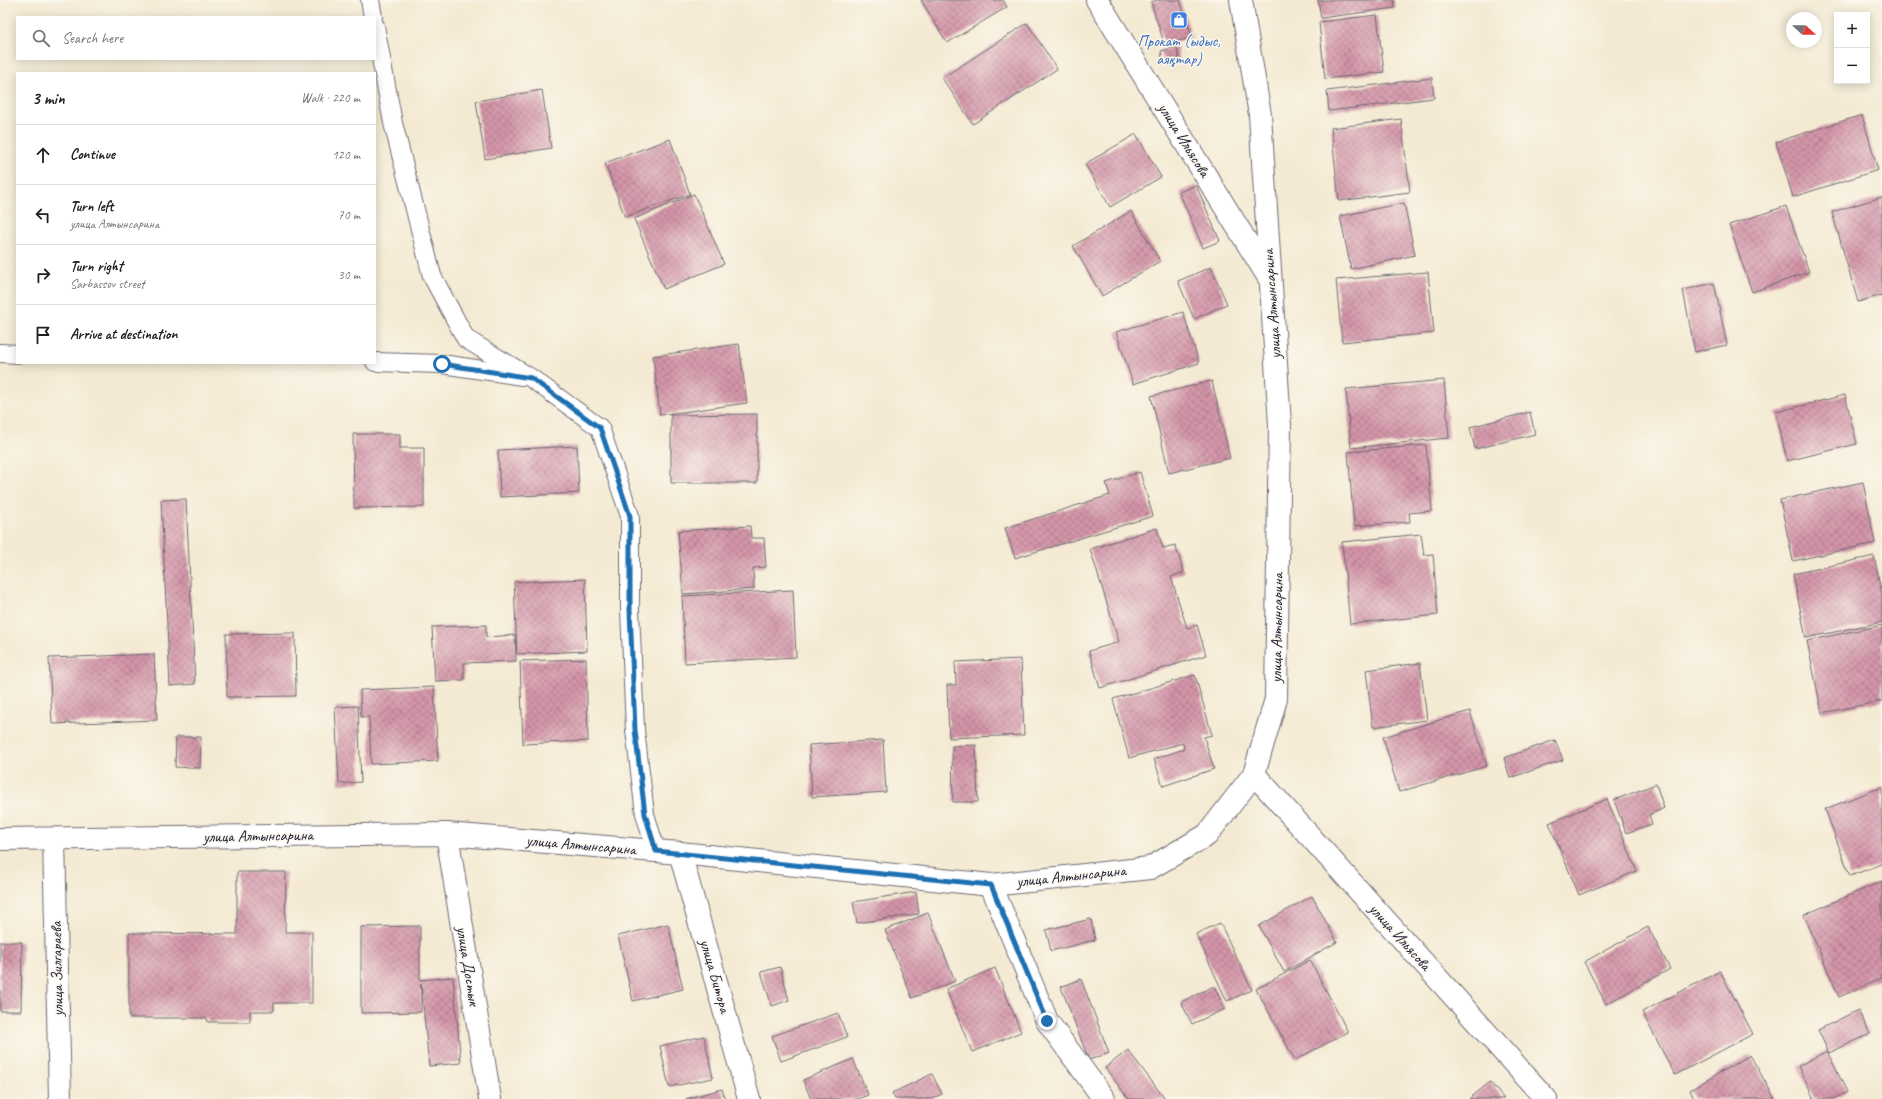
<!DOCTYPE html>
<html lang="en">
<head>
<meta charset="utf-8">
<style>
	:root { --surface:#fff; --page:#f2f2f2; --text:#202124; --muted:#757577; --line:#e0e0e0 }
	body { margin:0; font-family:Caveat,sans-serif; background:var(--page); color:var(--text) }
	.controls { position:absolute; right:12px; top:12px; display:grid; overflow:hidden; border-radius:0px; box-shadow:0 2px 10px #0003 }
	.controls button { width:36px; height:36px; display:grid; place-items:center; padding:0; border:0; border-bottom:1px solid var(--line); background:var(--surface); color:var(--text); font:20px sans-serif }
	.compass { position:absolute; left:1786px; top:12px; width:36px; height:36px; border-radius:50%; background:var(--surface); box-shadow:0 2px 10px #0003; rotate:112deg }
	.stop { position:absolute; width:12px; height:12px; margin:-9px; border:3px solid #1f6fb2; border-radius:50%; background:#fff }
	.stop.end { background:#1f6fb2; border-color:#fff; box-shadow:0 1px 4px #0008 }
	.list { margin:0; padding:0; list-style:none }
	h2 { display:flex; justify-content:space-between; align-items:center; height:52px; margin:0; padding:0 16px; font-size:17px }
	h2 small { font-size:13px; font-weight:400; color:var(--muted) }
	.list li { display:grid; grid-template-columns:26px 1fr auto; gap:12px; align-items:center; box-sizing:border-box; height:60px; padding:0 16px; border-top:1px solid var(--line) }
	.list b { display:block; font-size:15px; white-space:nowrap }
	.list p { margin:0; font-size:13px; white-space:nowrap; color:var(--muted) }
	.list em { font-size:13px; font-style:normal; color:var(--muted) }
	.icon { flex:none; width:22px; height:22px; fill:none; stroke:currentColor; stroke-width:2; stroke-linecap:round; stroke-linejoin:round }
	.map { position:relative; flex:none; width:1882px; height:1099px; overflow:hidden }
	.search { position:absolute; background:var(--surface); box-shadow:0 2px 10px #0003; left:16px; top:16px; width:360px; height:44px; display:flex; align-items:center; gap:10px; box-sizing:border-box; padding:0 14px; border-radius:0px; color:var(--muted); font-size:15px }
	.panel { position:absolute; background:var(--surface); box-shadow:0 2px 10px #0003; left:16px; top:72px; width:360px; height:292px; border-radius:0px }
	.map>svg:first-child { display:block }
	.building { fill:url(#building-cross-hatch) }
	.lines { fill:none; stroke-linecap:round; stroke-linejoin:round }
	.lane-casing { stroke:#6c6870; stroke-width:20 }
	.street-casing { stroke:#6c6870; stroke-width:24 }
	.lane { stroke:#fff; stroke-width:18 }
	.street { stroke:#fff; stroke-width:22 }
	.route { stroke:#1f6fb2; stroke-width:5 }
	.labels { text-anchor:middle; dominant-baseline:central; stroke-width:3; stroke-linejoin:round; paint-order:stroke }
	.shop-label { font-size:16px; fill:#366cbe; stroke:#fbf7ec }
	.street-label { font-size:16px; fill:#22223b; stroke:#fbf7ec }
</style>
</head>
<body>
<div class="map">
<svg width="1882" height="1099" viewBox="0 0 1882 1099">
	<defs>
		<pattern id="building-cross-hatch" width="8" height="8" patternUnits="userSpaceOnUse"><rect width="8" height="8" fill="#d495a9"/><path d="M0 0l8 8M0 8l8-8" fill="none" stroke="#ac798b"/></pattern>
	</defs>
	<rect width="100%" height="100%" fill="#fbf7ec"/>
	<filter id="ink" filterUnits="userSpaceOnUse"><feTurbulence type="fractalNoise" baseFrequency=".025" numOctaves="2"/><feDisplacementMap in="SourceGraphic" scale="8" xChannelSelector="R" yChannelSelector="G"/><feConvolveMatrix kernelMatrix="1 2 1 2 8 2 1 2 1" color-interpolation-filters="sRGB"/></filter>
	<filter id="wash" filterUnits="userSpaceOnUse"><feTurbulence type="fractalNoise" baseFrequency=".012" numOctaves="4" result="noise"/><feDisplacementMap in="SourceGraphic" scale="16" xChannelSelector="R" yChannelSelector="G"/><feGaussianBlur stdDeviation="0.9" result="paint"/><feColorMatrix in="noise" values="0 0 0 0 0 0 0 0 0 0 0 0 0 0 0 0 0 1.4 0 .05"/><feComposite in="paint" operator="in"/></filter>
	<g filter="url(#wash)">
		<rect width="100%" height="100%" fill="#f4ead3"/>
		<g id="blocks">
			<g class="building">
				<polygon points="921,0 1003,0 1007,7 947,43"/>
				<polygon points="1157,0 1180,0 1192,37 1165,46 1151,2"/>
				<polygon points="1318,0 1394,0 1395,8 1321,18"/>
				<polygon points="1377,15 1384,72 1325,79 1319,22"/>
				<polygon points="1027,23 1057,69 973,124 942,78"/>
				<polygon points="1177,47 1179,60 1163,63 1161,51"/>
				<polygon points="1432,78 1434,98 1329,111 1327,91"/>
				<polygon points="542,90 551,148 485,159 476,101"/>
				<polygon points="1862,115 1878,170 1793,197 1776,142"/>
				<polygon points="1401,119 1410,192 1339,201 1331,128"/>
				<polygon points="1136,134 1161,177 1110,207 1085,164"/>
				<polygon points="670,139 690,194 625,217 605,163"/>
				<polygon points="1196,185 1220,241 1203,248 1179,192"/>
				<polygon points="694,194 724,264 664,289 634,219"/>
				<polygon points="1882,197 1882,295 1858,302 1832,212"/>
				<polygon points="1404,203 1415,255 1351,269 1340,216"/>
				<polygon points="1786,206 1809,272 1752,292 1729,225"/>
				<polygon points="1131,211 1160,261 1102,296 1073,246"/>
				<polygon points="1211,267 1227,304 1194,319 1178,281"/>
				<polygon points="1428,272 1434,333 1342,342 1336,280"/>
				<polygon points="1714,283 1727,345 1695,352 1683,290"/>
				<polygon points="1183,312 1199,363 1133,384 1116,332"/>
				<polygon points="739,344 747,403 660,415 653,356"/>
				<polygon points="1444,380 1449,438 1351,448 1346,389"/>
				<polygon points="1212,381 1230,458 1169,473 1151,396"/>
				<polygon points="1845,395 1857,444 1787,461 1776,412"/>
				<polygon points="1530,412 1535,434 1475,449 1470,427"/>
				<polygon points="757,414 757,483 671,483 671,415"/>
				<polygon points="353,434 400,434 400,448 424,448 424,507 354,508"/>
				<polygon points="1426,445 1432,511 1409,513 1410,522 1354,526 1348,452"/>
				<polygon points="577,446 579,493 500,497 498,450"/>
				<polygon points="1140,472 1153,516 1015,558 1005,528 1110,495 1106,483"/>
				<polygon points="1863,482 1875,543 1793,561 1780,500"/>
				<polygon points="186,499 195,684 170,686 161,500"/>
				<polygon points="750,526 751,538 764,538 766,567 753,568 754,589 683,594 678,531"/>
				<polygon points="1157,528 1163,548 1175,545 1184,572 1171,577 1187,628 1197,625 1206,655 1100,688 1089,651 1119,642 1090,549"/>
				<polygon points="1421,534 1424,555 1433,554 1438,615 1350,624 1342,542"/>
				<polygon points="1874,556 1882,595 1882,622 1806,638 1793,574"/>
				<polygon points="585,579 587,651 517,654 514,582"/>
				<polygon points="793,590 796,657 685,663 682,596"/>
				<polygon points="486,625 486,637 515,635 516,661 464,663 464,680 435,681 432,627"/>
				<polygon points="1882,625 1882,701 1822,713 1807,641"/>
				<polygon points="295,633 296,696 227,697 226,634"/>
				<polygon points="154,654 157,720 52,724 49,658"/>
				<polygon points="586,659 588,741 523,744 520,661"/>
				<polygon points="1021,659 1024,735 949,738 947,685 956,685 955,662"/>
				<polygon points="1420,663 1427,720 1373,727 1366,670"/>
				<polygon points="1195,675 1212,735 1204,737 1214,769 1163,786 1154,759 1184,749 1183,743 1129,758 1113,699"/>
				<polygon points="434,687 438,761 371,764 369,717 361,717 360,690"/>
				<polygon points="358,706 361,782 339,784 335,707"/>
				<polygon points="1470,711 1487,766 1399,792 1383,737"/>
				<polygon points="176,737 201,737 200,768 175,767"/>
				<polygon points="883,740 886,792 812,797 809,745"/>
				<polygon points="1555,740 1563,760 1510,778 1504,758"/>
				<polygon points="976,745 978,802 953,802 952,746"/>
				<polygon points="1656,784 1664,808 1649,815 1652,824 1626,833 1614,800"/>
				<polygon points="1882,787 1882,864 1850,876 1825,809"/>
				<polygon points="1607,799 1637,871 1579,895 1549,823"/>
				<polygon points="237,872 286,872 285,932 312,932 312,1003 274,1003 274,1011 250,1011 250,1022 208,1022 207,1018 129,1018 129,933 237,934"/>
				<polygon points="1882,881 1882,978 1839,997 1804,915"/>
				<polygon points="916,892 919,914 857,923 853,902"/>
				<polygon points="1312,896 1337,942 1284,972 1259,926"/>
				<polygon points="928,913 955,981 912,998 885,930"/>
				<polygon points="1091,919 1095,940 1051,951 1046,930"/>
				<polygon points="1220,923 1252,990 1227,1001 1196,934"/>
				<polygon points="668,924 683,989 633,1001 618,936"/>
				<polygon points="420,926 420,980 453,977 461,1063 429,1066 421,984 421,1012 361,1013 361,927"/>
				<polygon points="1648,927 1670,969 1606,1004 1584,962"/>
				<polygon points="0,942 22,942 21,1011 0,1011"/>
				<polygon points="1310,960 1348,1032 1295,1060 1256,989"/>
				<polygon points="780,967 789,1000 772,1006 761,972"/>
				<polygon points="995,968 1021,1032 972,1052 946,989"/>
				<polygon points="1720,971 1753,1034 1675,1075 1642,1012"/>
				<polygon points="1081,979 1109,1053 1089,1060 1061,987"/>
				<polygon points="1214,986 1225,1009 1192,1024 1181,1002"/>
				<polygon points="1858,1010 1870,1034 1829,1053 1818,1030"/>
				<polygon points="838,1013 847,1037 781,1061 772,1036"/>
				<polygon points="704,1036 713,1078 669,1087 660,1046"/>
				<polygon points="1128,1050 1165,1099 1129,1099 1105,1068"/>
				<polygon points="1827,1051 1847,1092 1833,1099 1814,1099 1798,1066"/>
				<polygon points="1750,1055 1775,1099 1694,1099 1690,1090"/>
				<polygon points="853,1059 868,1095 858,1099 811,1099 803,1080"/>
				<polygon points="932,1074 942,1094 931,1099 895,1099 892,1093"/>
				<polygon points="1490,1082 1504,1099 1469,1099"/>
				<polygon points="722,1089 725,1099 686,1099"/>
			</g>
		</g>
	</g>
	<g filter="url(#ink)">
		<use href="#blocks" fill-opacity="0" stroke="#6c6870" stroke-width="1"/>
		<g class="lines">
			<defs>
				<g id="lane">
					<polyline points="370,0 373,17"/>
					<polyline points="375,26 393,123 432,276 466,339 531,378 600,428 630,516 630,610 635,730 645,814 656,851"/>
					<polyline points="0,353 17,354"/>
					<polyline points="375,362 442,364 522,376"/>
				</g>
				<g id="street">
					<polyline points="1097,0 1269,278"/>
					<polyline points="1254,774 1546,1099"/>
					<polyline points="447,834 490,1099"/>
					<polyline points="0,839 447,834 680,853 991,885 1150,868 1207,835 1254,774 1276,699 1280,425 1260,115 1241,0"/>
					<polyline points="54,839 60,1099"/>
					<polyline points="680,853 749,1099"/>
					<polyline points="991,885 1047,1021 1104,1099"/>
				</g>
			</defs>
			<use href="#lane" class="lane-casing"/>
			<use href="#street" class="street-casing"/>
			<use href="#lane" class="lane"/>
			<use href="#street" class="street"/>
		</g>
	</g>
	<g class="lines" filter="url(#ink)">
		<polyline class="route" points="442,364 531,378 600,428 630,516 630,610 635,730 645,814 656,851 991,885 1047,1021"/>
	</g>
	<defs>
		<symbol id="shop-square" viewBox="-11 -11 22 22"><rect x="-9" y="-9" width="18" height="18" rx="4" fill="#3f7fe0" stroke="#fbf7ec"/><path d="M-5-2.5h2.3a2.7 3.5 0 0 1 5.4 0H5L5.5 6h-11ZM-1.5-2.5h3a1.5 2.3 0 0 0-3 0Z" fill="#fff"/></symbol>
	</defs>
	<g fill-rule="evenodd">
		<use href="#shop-square" x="1169" y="10" width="20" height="20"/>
	</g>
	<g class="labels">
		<g class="shop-label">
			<text x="1179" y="41">Прокат (ыдыс,<tspan x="1179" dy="18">аяқтар)</tspan></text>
		</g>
		<g class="street-label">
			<text transform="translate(1184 140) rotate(58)">улица Ильясова</text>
			<text transform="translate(1272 304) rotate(-94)">улица Алтынсарина</text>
			<text transform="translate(1277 628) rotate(-89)">улица Алтынсарина</text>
			<text transform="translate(258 836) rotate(-1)">улица Алтынсарина</text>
			<text transform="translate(581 845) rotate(5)">улица Алтынсарина</text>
			<text transform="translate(1071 876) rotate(-6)">улица Алтынсарина</text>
			<text transform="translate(1400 937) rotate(48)">улица Ильясова</text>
			<text transform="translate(468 966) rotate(81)">улица Достык</text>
			<text transform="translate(57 969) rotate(-91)">улица Зилгараева</text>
			<text transform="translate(715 976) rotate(74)">улица Битора</text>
		</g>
	</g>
</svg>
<div class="controls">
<button>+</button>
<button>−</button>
</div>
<svg class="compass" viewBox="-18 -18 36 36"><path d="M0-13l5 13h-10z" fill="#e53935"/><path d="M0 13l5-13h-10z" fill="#757577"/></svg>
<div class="stop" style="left:442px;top:364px"></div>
<div class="stop end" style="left:1047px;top:1021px"></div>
<div class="search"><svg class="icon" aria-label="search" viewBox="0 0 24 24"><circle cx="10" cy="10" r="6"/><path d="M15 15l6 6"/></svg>Search here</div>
<section class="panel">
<h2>3 min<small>Walk · 220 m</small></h2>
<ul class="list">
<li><svg class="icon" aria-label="ahead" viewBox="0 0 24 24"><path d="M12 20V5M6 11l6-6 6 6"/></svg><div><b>Continue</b></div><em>120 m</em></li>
<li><svg class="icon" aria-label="left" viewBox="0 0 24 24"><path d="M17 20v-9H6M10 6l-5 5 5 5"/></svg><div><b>Turn left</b><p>улица Алтынсарина</p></div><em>70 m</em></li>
<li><svg class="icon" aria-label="right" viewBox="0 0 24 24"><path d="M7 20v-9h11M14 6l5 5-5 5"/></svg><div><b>Turn right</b><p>Sarbassov street</p></div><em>30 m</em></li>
<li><svg class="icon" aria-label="arrive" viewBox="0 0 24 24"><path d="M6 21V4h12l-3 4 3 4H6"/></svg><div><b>Arrive at destination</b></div></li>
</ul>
</section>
</div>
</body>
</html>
